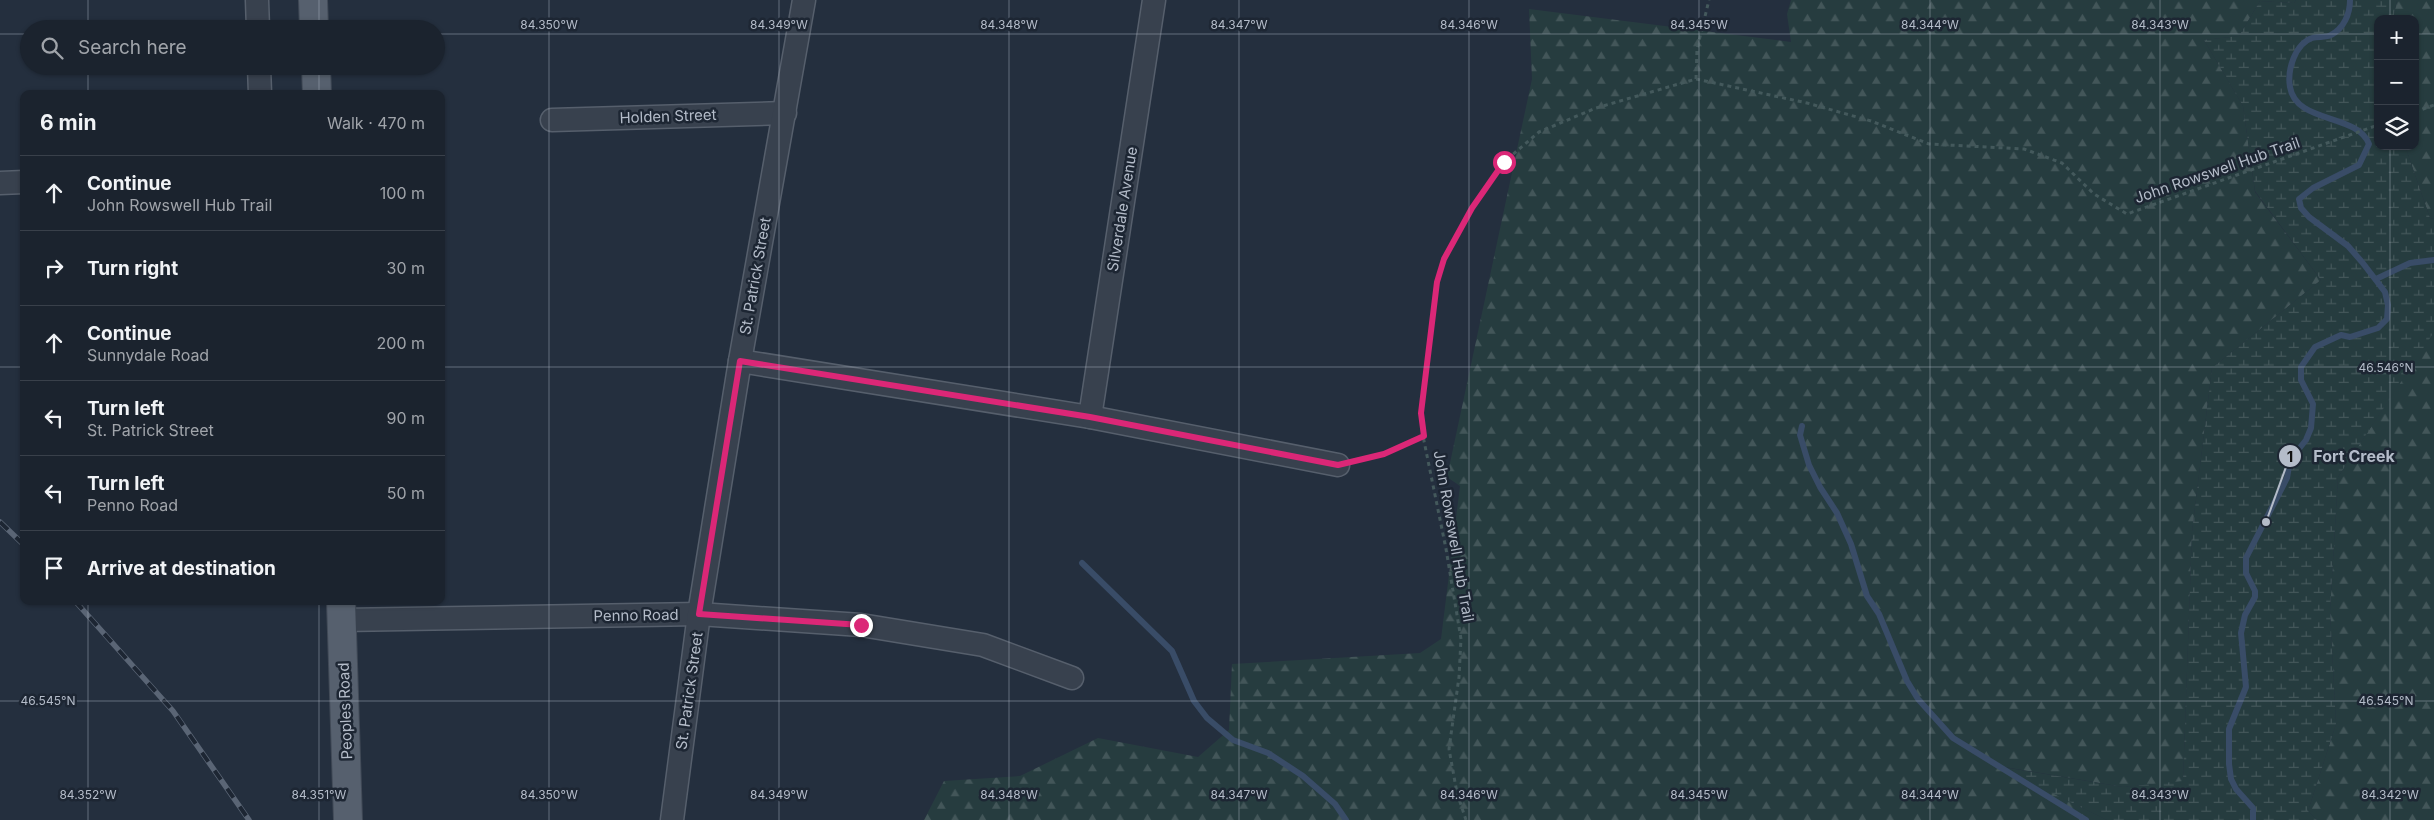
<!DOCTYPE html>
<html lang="en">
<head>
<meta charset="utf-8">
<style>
	:root { --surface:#1b232e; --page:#282f3a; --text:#f1f3f6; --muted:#a0a4aa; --line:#39404a }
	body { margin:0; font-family:Inter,sans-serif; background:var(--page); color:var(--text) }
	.controls { position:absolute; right:15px; top:15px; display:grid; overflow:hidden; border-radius:10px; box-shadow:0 1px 4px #0004 }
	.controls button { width:45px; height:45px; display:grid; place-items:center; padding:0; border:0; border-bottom:1px solid var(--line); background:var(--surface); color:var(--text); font:25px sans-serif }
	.stop { position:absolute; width:15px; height:15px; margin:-11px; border:4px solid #db2777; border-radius:50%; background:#fff }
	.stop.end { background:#db2777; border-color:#fff; box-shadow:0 1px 5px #0008 }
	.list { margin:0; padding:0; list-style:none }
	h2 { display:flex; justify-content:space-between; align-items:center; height:65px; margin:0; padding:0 20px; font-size:21px }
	h2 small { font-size:16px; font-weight:400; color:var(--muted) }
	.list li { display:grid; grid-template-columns:32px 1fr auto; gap:15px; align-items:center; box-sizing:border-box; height:75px; padding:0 20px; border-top:1px solid var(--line) }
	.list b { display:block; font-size:19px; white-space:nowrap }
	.list p { margin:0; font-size:16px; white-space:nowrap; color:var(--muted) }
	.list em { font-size:16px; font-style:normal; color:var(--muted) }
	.icon { flex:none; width:28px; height:28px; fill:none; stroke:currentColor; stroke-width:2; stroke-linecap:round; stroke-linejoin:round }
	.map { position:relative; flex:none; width:2434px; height:820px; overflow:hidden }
	.search { position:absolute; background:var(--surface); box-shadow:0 1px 4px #0004; left:20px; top:20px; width:425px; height:55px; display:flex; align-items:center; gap:12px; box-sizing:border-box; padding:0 18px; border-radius:28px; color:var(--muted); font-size:19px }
	.panel { position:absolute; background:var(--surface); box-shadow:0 1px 4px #0004; left:20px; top:90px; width:425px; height:515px; border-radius:10px }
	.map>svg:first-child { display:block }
	.forest { fill:url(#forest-firs) }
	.wetland { fill:url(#wetland-marsh) }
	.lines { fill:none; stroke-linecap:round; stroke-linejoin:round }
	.stream { stroke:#394c67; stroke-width:6 }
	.minor-casing { stroke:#565f6c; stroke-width:25 }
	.major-casing { stroke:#414a57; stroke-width:30 }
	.path { stroke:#44595c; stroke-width:3; stroke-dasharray:4 4; stroke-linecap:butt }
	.minor { stroke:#38414e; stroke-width:22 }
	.major { stroke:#56606e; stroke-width:28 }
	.rail-casing { stroke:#5a6575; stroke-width:5.5 }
	.rail { stroke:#1d2633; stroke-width:4; stroke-dasharray:11; stroke-linecap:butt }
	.route { stroke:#db2777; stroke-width:6 }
	.ticks { fill:none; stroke:#b4bcc9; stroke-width:1; stroke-opacity:0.45 }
	.labels { text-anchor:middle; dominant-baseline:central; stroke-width:5; stroke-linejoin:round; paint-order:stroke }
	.street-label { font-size:15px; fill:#b4bcc9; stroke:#1d2633 }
	.ticks-label { font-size:12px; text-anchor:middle; fill:#b4bcc9; stroke:#1d2633; stroke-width:5; stroke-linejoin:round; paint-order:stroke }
	.leader { fill:none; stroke:#b4bcc9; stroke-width:2 }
	.callout-dot { fill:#b4bcc9; stroke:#1d2633; stroke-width:2 }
	.mark-label { font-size:15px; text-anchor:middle; font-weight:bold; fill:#111 }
	.callout-label { font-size:16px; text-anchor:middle; font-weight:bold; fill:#b4bcc9; stroke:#1d2633; stroke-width:5; stroke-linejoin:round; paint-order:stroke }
</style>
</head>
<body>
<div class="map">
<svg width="2434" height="820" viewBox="0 0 2434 820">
	<defs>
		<pattern id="forest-firs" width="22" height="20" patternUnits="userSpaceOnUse" patternTransform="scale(1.25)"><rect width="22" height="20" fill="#263c3f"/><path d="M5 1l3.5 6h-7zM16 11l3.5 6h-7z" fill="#435659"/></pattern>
		<pattern id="wetland-marsh" width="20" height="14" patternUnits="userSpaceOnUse" patternTransform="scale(1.25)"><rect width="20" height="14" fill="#263c3f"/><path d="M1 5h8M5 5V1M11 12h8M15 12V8" fill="none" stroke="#435659"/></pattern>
	</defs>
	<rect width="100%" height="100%" fill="#242f3e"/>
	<g class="forest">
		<polygon points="1791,0 2296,0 2294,3 2260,1 2239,36 2204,40 2243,106 2255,192 2321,280 2212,368 2192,532 2183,782 2123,787 1999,766 2107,820 924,820 944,781 1020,776 1098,738 1198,757 1229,730 1232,664 1420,653 1441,639 1460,486 1447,477 1532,79 1529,9 1791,42 1787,14"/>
		<polygon points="2397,0 2434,0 2434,219 2430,218 2405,146 2415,146 2415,19 2393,19"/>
		<polygon points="2434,331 2434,820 2317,820 2308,811 2336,724 2330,611 2338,477"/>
	</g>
	<polygon class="wetland" points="2296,0 2397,0 2393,19 2378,19 2378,146 2405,146 2430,218 2434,219 2434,332 2338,477 2330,611 2336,724 2308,811 2317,820 2107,820 1997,766 2123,787 2183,781 2192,532 2212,368 2321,280 2255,191 2243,106 2204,40 2239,36 2260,1 2294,3"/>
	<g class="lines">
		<g class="stream">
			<polyline points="2376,279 2410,263 2434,260"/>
			<polyline points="1802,426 1800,435 1809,465 1820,487 1837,513 1851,544 1867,596 1879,614 1907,681 1918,699 1953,738 2086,820"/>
			<polyline points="1082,563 1172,651 1194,701 1207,718 1233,740 1268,753 1303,776 1335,804 1346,820"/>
			<path d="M 2253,820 L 2253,808 L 2236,789 L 2231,779 L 2229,764 L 2229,729 L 2246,687 L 2241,633 L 2245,615 L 2255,597 L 2255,591 L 2246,573 L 2246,558 L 2287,478 L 2290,460 L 2306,440 L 2311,428 L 2313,404 L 2301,380 L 2301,367 L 2315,347 L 2341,335 L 2350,337 L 2378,328 L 2387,319 L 2388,305 L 2385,292 L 2362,262 L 2348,246 L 2309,217 L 2301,208 L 2299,199 L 2313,188 L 2359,165 L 2369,144 C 2357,113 2296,124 2290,87 C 2287,70 2295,44 2312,38 C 2318,36 2326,38 2331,35 C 2344,28 2350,14 2350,0"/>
		</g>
		<defs>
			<g id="minor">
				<polyline points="257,0 258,29"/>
				<polyline points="259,66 260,94"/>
				<polyline points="552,120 785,113"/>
				<polyline points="0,183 24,182"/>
				<polyline points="740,361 1090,417 1338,465"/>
				<polyline points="1090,417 1154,0"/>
				<polyline points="342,620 699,614 861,625 983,645 1072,678"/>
				<polyline points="672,820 699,614 740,361 804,0"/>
			</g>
			<g id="major">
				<polyline points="313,0 314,29"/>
				<polyline points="316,66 317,94"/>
				<polyline points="341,601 348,820"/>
			</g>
		</defs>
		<use href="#minor" class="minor-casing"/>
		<use href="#major" class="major-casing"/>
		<g class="path">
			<polyline points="1696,79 1697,49 1709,0"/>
			<polyline points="2415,112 2434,105"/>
			<polyline points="1356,460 1384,454 1423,436"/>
			<polyline points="1466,820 1457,793 1449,749 1459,677 1461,639 1446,549 1423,436 1421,413 1437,282 1444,259 1472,207 1504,162 1539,132 1596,108 1696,79 1807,103 1871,121 1929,144 2024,149 2062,163 2094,194 2127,214 2378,125"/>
		</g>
		<use href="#minor" class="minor"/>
		<use href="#major" class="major"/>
		<defs>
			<g id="rail">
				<polyline points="0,522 24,545"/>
				<polyline points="75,601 173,711 249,820"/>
			</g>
		</defs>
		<use href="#rail" class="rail-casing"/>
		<use href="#rail" class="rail"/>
	</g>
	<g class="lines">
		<polyline class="route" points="861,625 699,614 740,361 1090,417 1338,465 1384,454 1424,436 1421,413 1437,282 1444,259 1472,208 1504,162"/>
	</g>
	<path class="ticks" d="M 88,0 L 88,29M 319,0 L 319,29M 549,0 L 549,820M 779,0 L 779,820M 1009,0 L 1009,820M 1239,0 L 1239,820M 1469,0 L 1469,820M 1699,0 L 1699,820M 1930,0 L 1930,820M 2160,0 L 2160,820M 2390,0 L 2390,19M 0,34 L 29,34M 436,34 L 2378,34M 2415,34 L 2434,34M 88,66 L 88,94M 319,66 L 319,94M 2390,146 L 2390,820M 0,367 L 24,367M 441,367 L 2434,367M 88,601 L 88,820M 319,601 L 319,820M 0,701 L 2434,701"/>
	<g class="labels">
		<g class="street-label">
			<text transform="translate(668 116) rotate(-2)">Holden Street</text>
			<text transform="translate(2217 170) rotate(-19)">John Rowswell Hub Trail</text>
			<text transform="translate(1122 209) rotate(-81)">Silverdale Avenue</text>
			<text transform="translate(755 276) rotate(-80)">St. Patrick Street</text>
			<text transform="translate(1454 536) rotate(80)">John Rowswell Hub Trail</text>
			<text transform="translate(636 615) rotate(-1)">Penno Road</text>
			<text transform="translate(689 691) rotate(-82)">St. Patrick Street</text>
			<text transform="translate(345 711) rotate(-92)">Peoples Road</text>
		</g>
	</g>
	<g class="ticks-label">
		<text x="549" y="29">84.350°W</text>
		<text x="779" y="29">84.349°W</text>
		<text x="1009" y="29">84.348°W</text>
		<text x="1239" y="29">84.347°W</text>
		<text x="1469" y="29">84.346°W</text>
		<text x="1699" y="29">84.345°W</text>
		<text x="1930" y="29">84.344°W</text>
		<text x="2160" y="29">84.343°W</text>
		<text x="2386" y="372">46.546°N</text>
		<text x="48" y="705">46.545°N</text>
		<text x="2386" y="705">46.545°N</text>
		<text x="88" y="799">84.352°W</text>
		<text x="319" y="799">84.351°W</text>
		<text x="549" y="799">84.350°W</text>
		<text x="779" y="799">84.349°W</text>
		<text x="1009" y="799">84.348°W</text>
		<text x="1239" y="799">84.347°W</text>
		<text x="1469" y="799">84.346°W</text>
		<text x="1699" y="799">84.345°W</text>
		<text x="1930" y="799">84.344°W</text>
		<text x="2160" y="799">84.343°W</text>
		<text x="2390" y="799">84.342°W</text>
	</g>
	<path class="leader" d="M2266 522L2290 456"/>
	<g class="callout-dot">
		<circle cx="2266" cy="522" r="5"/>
		<circle cx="2290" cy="456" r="12"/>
	</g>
	<g class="mark-label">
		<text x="2290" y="462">1</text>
	</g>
	<g class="callout-label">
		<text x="2354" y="462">Fort Creek</text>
	</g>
</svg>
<div class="controls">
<button>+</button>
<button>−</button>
<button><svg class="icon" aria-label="layers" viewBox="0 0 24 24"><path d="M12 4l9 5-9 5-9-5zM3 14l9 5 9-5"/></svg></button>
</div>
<div class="stop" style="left:1504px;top:162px"></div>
<div class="stop end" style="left:861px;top:625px"></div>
<div class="search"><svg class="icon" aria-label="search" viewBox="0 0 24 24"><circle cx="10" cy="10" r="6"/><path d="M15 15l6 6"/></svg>Search here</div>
<section class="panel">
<h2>6 min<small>Walk · 470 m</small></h2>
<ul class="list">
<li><svg class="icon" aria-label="ahead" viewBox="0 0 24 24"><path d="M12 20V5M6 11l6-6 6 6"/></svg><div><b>Continue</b><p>John Rowswell Hub Trail</p></div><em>100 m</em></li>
<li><svg class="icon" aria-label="right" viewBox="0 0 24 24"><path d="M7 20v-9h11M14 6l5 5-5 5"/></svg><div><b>Turn right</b></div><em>30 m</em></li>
<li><svg class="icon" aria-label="ahead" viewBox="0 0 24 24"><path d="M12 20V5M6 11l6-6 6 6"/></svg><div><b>Continue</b><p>Sunnydale Road</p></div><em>200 m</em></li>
<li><svg class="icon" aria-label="left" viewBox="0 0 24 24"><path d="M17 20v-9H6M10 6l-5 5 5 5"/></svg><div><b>Turn left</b><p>St. Patrick Street</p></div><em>90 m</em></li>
<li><svg class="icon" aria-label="left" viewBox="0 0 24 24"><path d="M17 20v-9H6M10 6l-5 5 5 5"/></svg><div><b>Turn left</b><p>Penno Road</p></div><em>50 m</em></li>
<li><svg class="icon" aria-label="arrive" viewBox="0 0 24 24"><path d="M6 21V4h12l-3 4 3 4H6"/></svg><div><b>Arrive at destination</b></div></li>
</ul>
</section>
</div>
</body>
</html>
